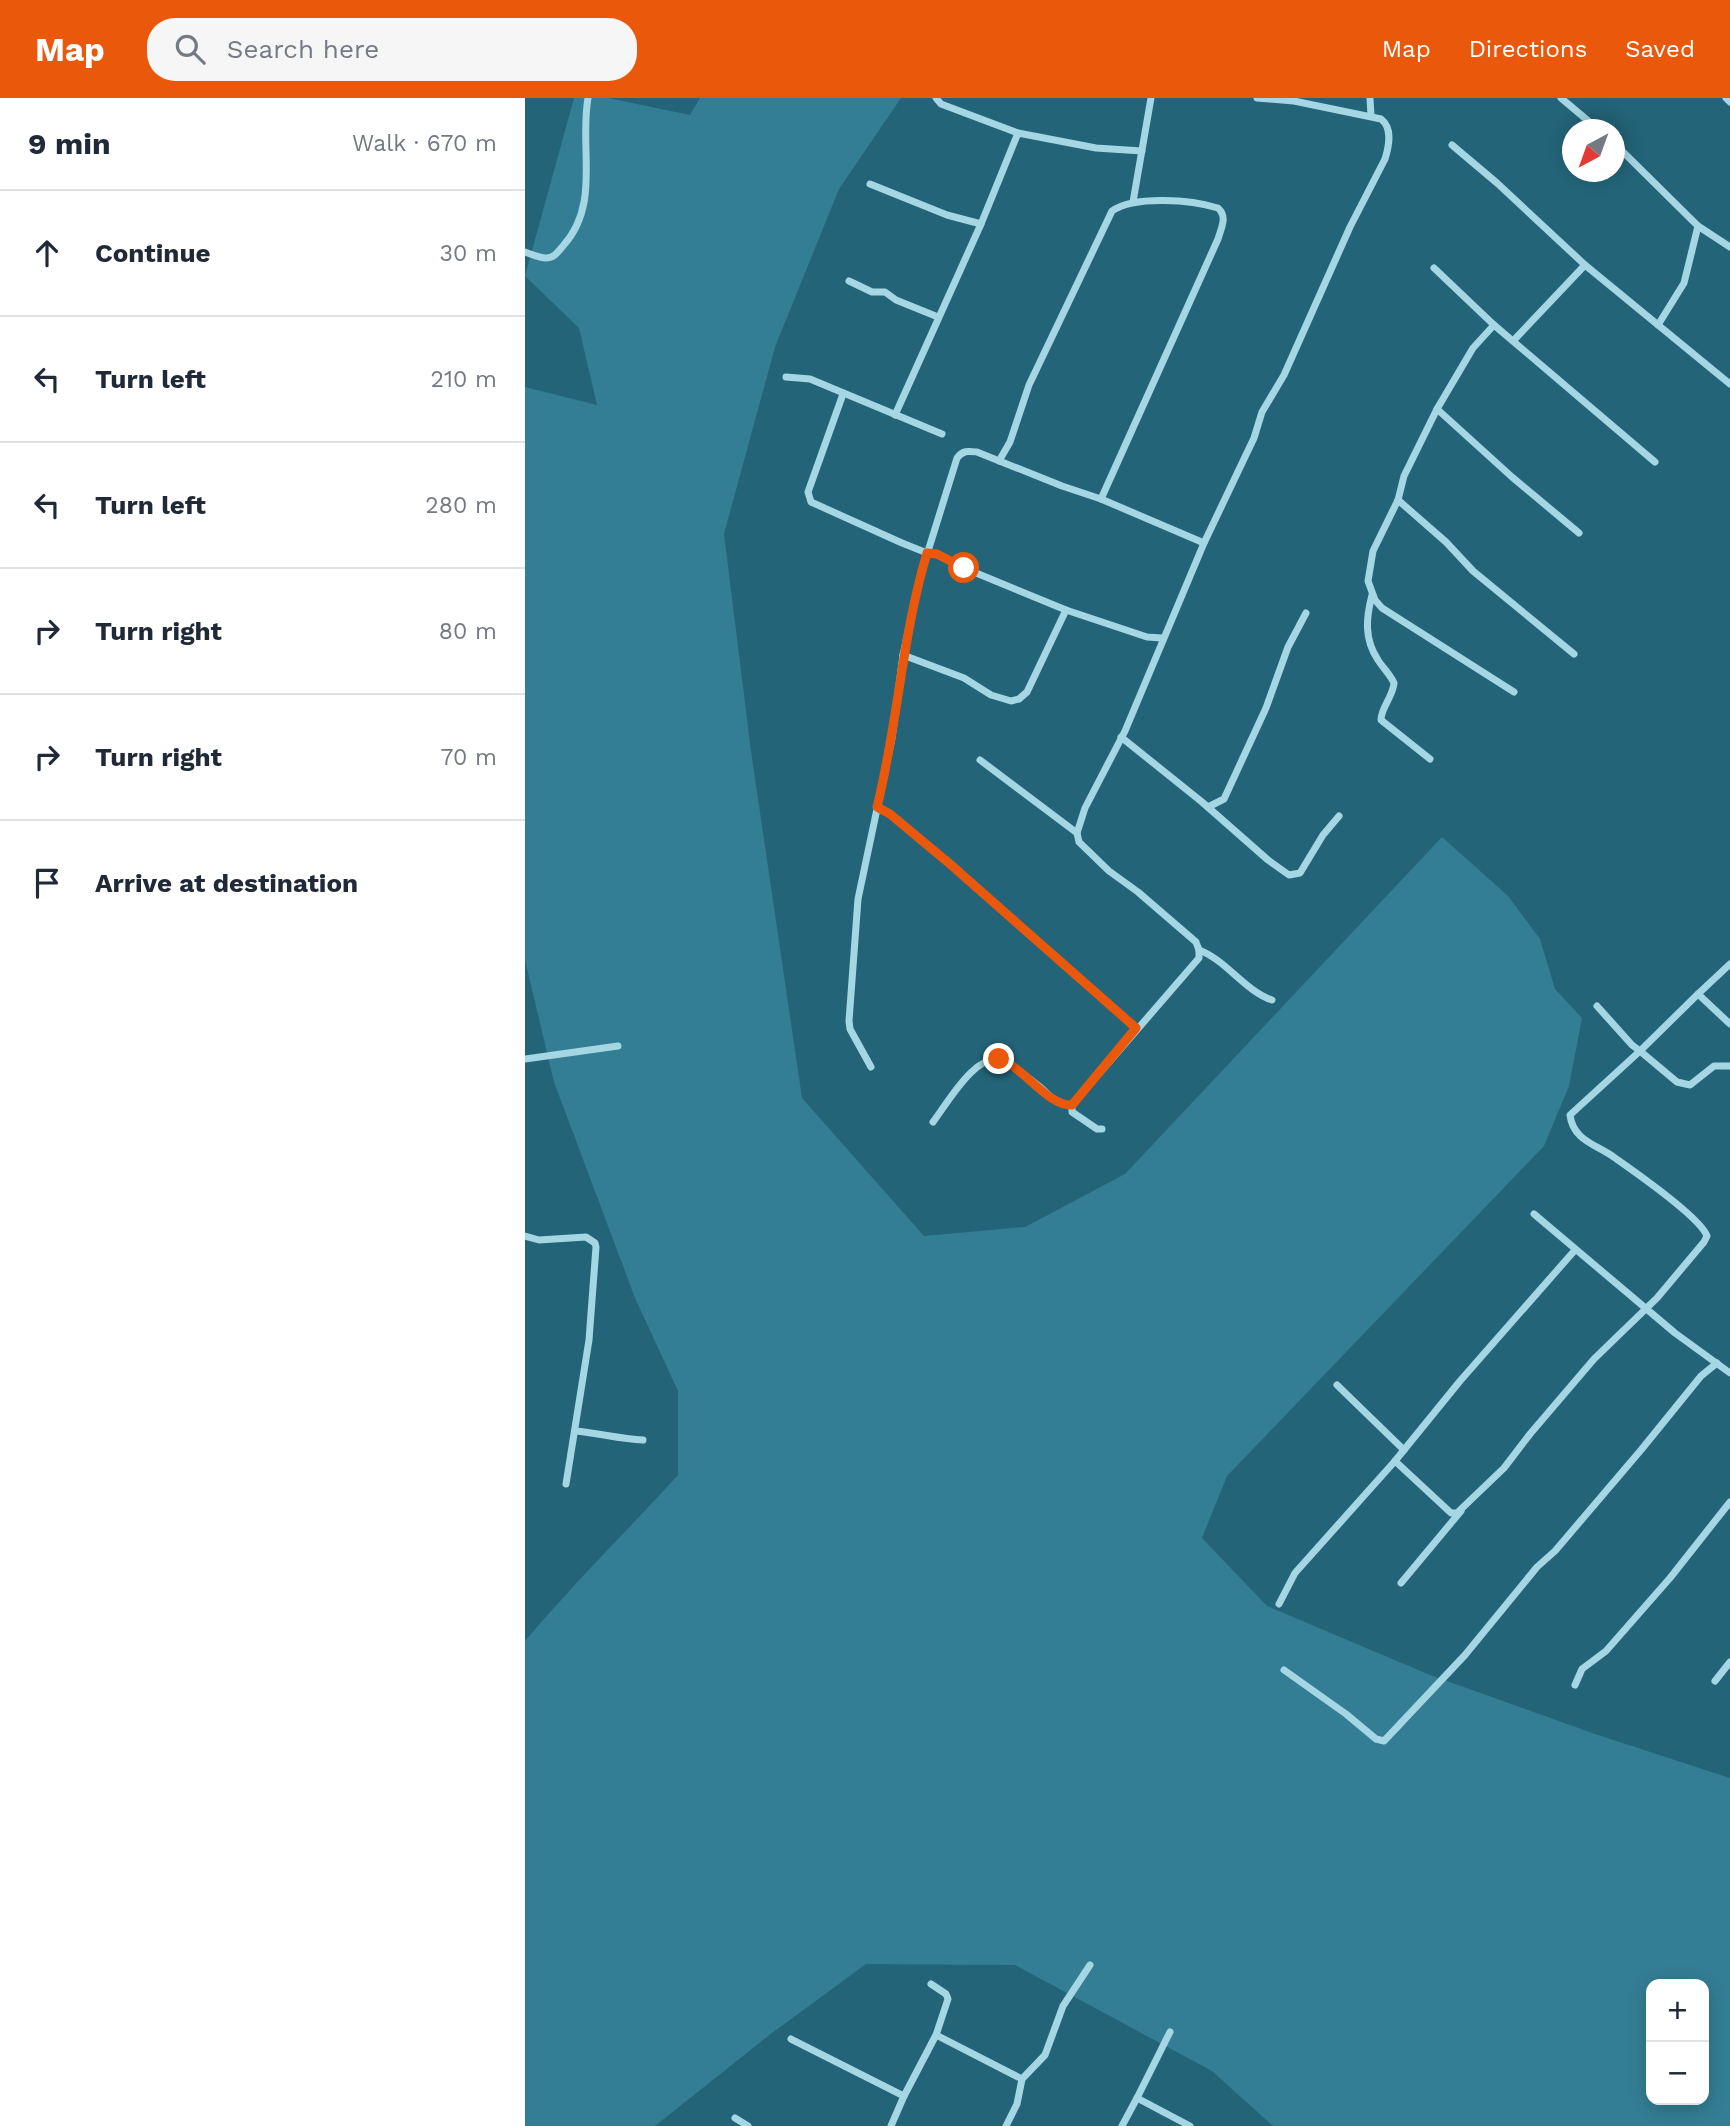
<!DOCTYPE html>
<html lang="en">
<head>
<meta charset="utf-8">
<style>
	:root { --surface:#fff; --page:#f6f6f7; --text:#1f2937; --muted:#747a83; --line:#e0e1e3; --accent:#ea580c }
	body { margin:0; font-family:"Work Sans",sans-serif; background:var(--page); color:var(--text) }
	.controls { position:absolute; right:21px; bottom:21px; display:grid; overflow:hidden; border-radius:14px; box-shadow:0 4px 18px #0003 }
	.controls button { width:63px; height:63px; display:grid; place-items:center; padding:0; border:0; border-bottom:2px solid var(--line); background:var(--surface); color:var(--text); font:35px sans-serif }
	.compass { position:absolute; left:1037px; top:21px; width:63px; height:63px; border-radius:50%; background:var(--surface); box-shadow:0 4px 18px #0003; rotate:221deg }
	.stop { position:absolute; width:21px; height:21px; margin:-16px; border:5px solid #ea580c; border-radius:50%; background:#fff }
	.stop.end { background:#ea580c; border-color:#fff; box-shadow:0 2px 7px #0008 }
	.list { margin:0; padding:0; list-style:none }
	h2 { display:flex; justify-content:space-between; align-items:center; height:91px; margin:0; padding:0 28px; font-size:30px }
	h2 small { font-size:23px; font-weight:400; color:var(--muted) }
	.list li { display:grid; grid-template-columns:46px 1fr auto; gap:21px; align-items:center; box-sizing:border-box; height:126px; padding:0 28px; border-top:2px solid var(--line) }
	.list b { display:block; font-size:26px; white-space:nowrap }
	.list em { font-size:23px; font-style:normal; color:var(--muted) }
	.icon { flex:none; width:38px; height:38px; fill:none; stroke:currentColor; stroke-width:2; stroke-linecap:round; stroke-linejoin:round }
	.map { position:relative; flex:none; width:1205px; height:2028px; overflow:hidden }
	header { display:flex; align-items:center; gap:42px; box-sizing:border-box; height:98px; padding:0 35px; background:var(--accent); color:#fff }
	header strong { font-size:33px }
	nav { display:flex; gap:38px; margin-inline-start:auto; font-size:24px }
	.search { width:490px; height:63px; background:var(--page); display:flex; align-items:center; gap:18px; box-sizing:border-box; padding:0 24px; border-radius:28px; color:var(--muted); font-size:26px }
	main { display:flex }
	aside { flex:1; background:var(--surface) }
	.map>svg:first-child { display:block }
	.green { fill:#337e94; fill-rule:evenodd }
	.lines { fill:none; stroke-linecap:round; stroke-linejoin:round }
	.street { stroke:#a4d6e4; stroke-width:7 }
	.route { stroke:#ea580c; stroke-width:9 }
</style>
</head>
<body>
<header>
<strong>Map</strong>
<div class="search"><svg class="icon" aria-label="search" viewBox="0 0 24 24"><circle cx="10" cy="10" r="6"/><path d="M15 15l6 6"/></svg>Search here</div>
<nav><a>Map</a><a>Directions</a><a>Saved</a></nav>
</header>
<main>
<aside>
<h2>9 min<small>Walk · 670 m</small></h2>
<ul class="list">
<li><svg class="icon" aria-label="ahead" viewBox="0 0 24 24"><path d="M12 20V5M6 11l6-6 6 6"/></svg><div><b>Continue</b></div><em>30 m</em></li>
<li><svg class="icon" aria-label="left" viewBox="0 0 24 24"><path d="M17 20v-9H6M10 6l-5 5 5 5"/></svg><div><b>Turn left</b></div><em>210 m</em></li>
<li><svg class="icon" aria-label="left" viewBox="0 0 24 24"><path d="M17 20v-9H6M10 6l-5 5 5 5"/></svg><div><b>Turn left</b></div><em>280 m</em></li>
<li><svg class="icon" aria-label="right" viewBox="0 0 24 24"><path d="M7 20v-9h11M14 6l5 5-5 5"/></svg><div><b>Turn right</b></div><em>80 m</em></li>
<li><svg class="icon" aria-label="right" viewBox="0 0 24 24"><path d="M7 20v-9h11M14 6l5 5-5 5"/></svg><div><b>Turn right</b></div><em>70 m</em></li>
<li><svg class="icon" aria-label="arrive" viewBox="0 0 24 24"><path d="M6 21V4h12l-3 4 3 4H6"/></svg><div><b>Arrive at destination</b></div></li>
</ul>
</aside>
<div class="map">
<svg width="1205" height="2028" viewBox="0 0 1205 2028">
	<rect width="100%" height="100%" fill="#236478"/>
	<path class="green" d="M 49,0 L 83,0 L 165,17 L 175,0 L 376,0 L 314,91 L 250,249 L 199,436 L 226,653 L 277,1000 L 399,1138 L 500,1129 L 600,1076 L 917,739 L 983,798 L 1015,841 L 1030,891 L 1057,920 L 1044,988 L 1019,1048 L 702,1378 L 677,1440 L 742,1508 L 905,1577 L 1070,1636 L 1205,1680 L 1205,2028 L 748,2028 L 687,1973 L 490,1867 L 341,1866 L 243,1938 L 130,2028 L 0,2028 L 0,1543 C 49,1485 102,1433 153,1377 L 153,1293 L 110,1200 L 29,984 L 0,862 L 0,289 L 72,307 L 54,230 L 0,178 ZM 1126,1886 L 1179,1886 L 1179,2002 L 1126,2002 Z"/>
	<g class="lines">
		<g class="street">
			<polyline points="411,0 416,6 493,35"/>
			<polyline points="845,0 846,18"/>
			<polyline points="1036,0 1074,32"/>
			<polyline points="1201,0 1205,4"/>
			<polyline points="1090,46 1173,128 1159,185 1133,227"/>
			<polyline points="927,47 972,85 1060,167"/>
			<polyline points="345,86 422,117 456,126"/>
			<polyline points="608,104 626,0"/>
			<polyline points="1173,128 1205,149"/>
			<path d="M 0,154 C 6,156 15,160 21,160 C 29,160 33,154 38,148 C 76,106 54,51 63,0"/>
			<polyline points="909,170 969,227 1130,364"/>
			<polyline points="324,183 347,194 360,194 371,202 413,219"/>
			<polyline points="969,227 948,250 912,311 879,378 873,402 848,453 843,483 850,502 857,510 989,594"/>
			<polyline points="989,242 1060,167 1205,286"/>
			<polyline points="261,279 285,281 417,336"/>
			<polyline points="318,296 283,394 286,404 377,445 402,455 412,456 439,470 541,512 622,539 637,540"/>
			<polyline points="912,311 987,379 1054,435"/>
			<polyline points="370,317 456,126 493,35 571,50 617,53"/>
			<path d="M 474,363 L 485,344 L 504,287 L 587,113 C 610,97 667,102 693,110 C 703,119 696,130 693,141 L 576,401"/>
			<polyline points="873,402 921,444 948,473 1049,556"/>
			<path d="M 847,497 C 841,520 839,541 853,562 C 858,570 865,576 869,585 C 868,599 856,609 856,622 L 905,661"/>
			<polyline points="378,557 439,580 466,597 486,603 494,601 502,594 541,512"/>
			<polyline points="596,639 677,704 743,762 764,777 775,775 798,737 814,718"/>
			<polyline points="455,662 552,735"/>
			<polyline points="352,709 365,716 425,766 611,930"/>
			<polyline points="683,709 699,701 741,610 763,549 781,515"/>
			<path d="M 674,852 C 701,862 720,893 747,902"/>
			<polyline points="1205,866 1173,896 1205,926"/>
			<polyline points="1072,908 1107,947 1115,953 1173,896"/>
			<polyline points="0,961 93,948"/>
			<path d="M 346,969 L 325,931 L 324,923 L 333,801 L 367,640 L 378,557 L 395,479 L 432,360 C 438,352 443,353 452,354 L 537,388 L 576,401 L 679,445"/>
			<path d="M 408,1024 C 422,1006 452,951 479,963 C 488,967 506,982 515,989 C 526,998 531,1008 547,1007"/>
			<path d="M 577,1031 L 572,1031 L 547,1014 L 547,1007 L 674,860 L 674,852 L 671,844 L 613,794 L 584,773 L 554,744 L 552,735 L 560,710 L 600,633 L 679,445 L 729,340 L 737,314 L 759,277 L 825,129 L 860,61 C 864,48 868,30 856,21 L 769,3 L 732,0"/>
			<polyline points="1009,1116 1150,1235 1205,1275"/>
			<polyline points="0,1138 14,1142 61,1139 70,1145 71,1149 64,1242 41,1386"/>
			<polyline points="812,1287 879,1352"/>
			<path d="M 50,1333 C 73,1335 95,1341 118,1342"/>
			<path d="M 870,1363 L 926,1415 L 932,1415 L 979,1370 L 1005,1336 L 1069,1261 L 1132,1200 L 1179,1144 L 1182,1138 C 1175,1119 1110,1074 1090,1060 C 1073,1047 1048,1043 1045,1017 L 1115,953 L 1152,984 L 1165,987 L 1189,968 L 1205,968"/>
			<polyline points="876,1485 936,1413"/>
			<polyline points="754,1506 770,1475 870,1363 935,1283 1050,1152"/>
			<polyline points="759,1572 821,1616 851,1641 859,1643 940,1557 1012,1469 1030,1453 1116,1352 1176,1278 1192,1265"/>
			<polyline points="1190,1583 1205,1564"/>
			<polyline points="1050,1587 1057,1571 1081,1553 1145,1480 1205,1404"/>
			<polyline points="411,1937 497,1981"/>
			<polyline points="266,1941 379,1998 366,2028"/>
			<polyline points="379,1998 411,1937 423,1901 421,1896 406,1886"/>
			<polyline points="612,2000 645,1934"/>
			<polyline points="210,2020 223,2028"/>
			<polyline points="481,2028 492,2006 497,1981 520,1957 538,1908 565,1867"/>
			<polyline points="597,2028 612,2000 665,2028"/>
		</g>
	</g>
	<g class="lines">
		<path class="route" d="M 439,470 L 412,456 L 402,455 C 377,538 373,625 352,709 L 365,716 L 425,766 L 611,930 L 547,1007 C 522,1008 499,969 474,961"/>
	</g>
</svg>
<div class="controls">
<button>+</button>
<button>−</button>
</div>
<svg class="compass" viewBox="-18 -18 36 36"><path d="M0-13l5 13h-10z" fill="#e53935"/><path d="M0 13l5-13h-10z" fill="#747a83"/></svg>
<div class="stop" style="left:439px;top:470px"></div>
<div class="stop end" style="left:474px;top:961px"></div>
</div>
</main>
</body>
</html>
